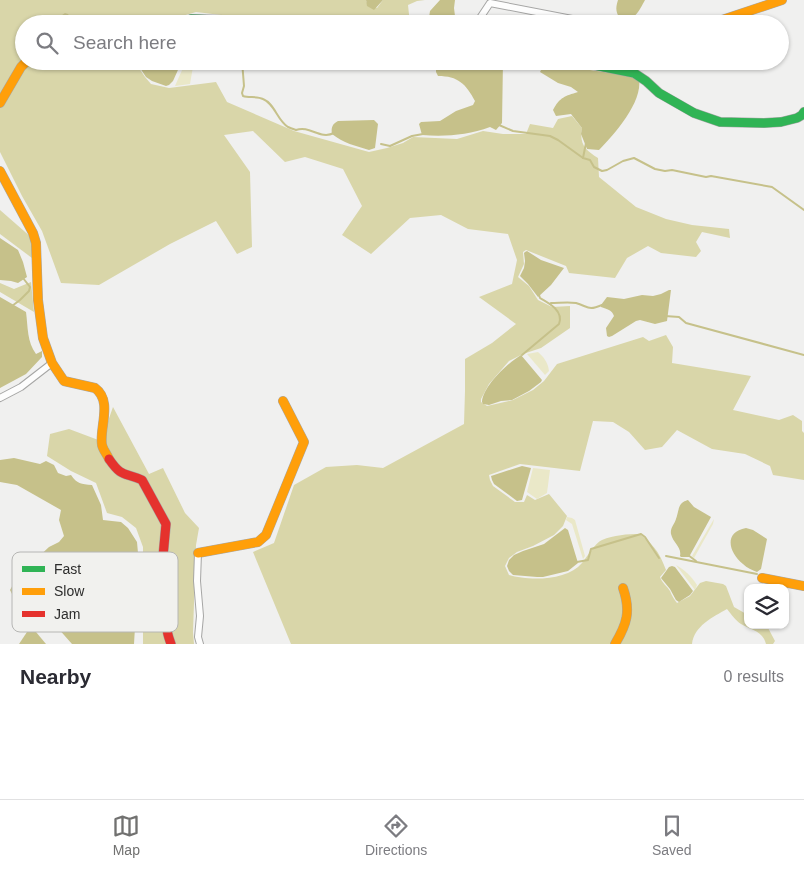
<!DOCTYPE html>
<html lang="en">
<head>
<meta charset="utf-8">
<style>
	:root { --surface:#fff; --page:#f7f7f7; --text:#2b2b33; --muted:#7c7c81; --line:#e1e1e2; --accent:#717170 }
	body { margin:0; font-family:Helvetica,sans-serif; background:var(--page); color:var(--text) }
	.controls { position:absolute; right:15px; bottom:15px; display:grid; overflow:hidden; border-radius:10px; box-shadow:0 1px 4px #0004 }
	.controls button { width:45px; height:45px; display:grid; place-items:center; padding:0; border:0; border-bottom:1px solid var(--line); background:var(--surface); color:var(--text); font:25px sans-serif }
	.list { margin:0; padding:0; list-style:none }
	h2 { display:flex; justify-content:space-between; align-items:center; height:65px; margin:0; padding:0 20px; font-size:21px }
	h2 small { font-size:16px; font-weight:400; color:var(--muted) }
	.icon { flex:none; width:28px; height:28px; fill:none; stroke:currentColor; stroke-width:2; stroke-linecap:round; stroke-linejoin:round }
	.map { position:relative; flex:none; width:804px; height:644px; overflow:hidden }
	.search { position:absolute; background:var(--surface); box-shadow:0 1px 4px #0004; left:15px; right:15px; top:15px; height:55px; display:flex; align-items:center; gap:12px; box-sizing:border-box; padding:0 18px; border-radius:28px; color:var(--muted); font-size:19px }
	.sheet { height:155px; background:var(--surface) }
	nav { display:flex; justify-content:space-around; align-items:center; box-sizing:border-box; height:70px; border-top:1px solid var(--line); background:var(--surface); font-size:14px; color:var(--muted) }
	nav a { display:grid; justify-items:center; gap:2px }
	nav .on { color:var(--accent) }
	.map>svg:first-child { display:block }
	.green { fill:#eae8c8 }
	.forest { fill:#d9d6a9 }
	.water { fill:#c6c18a }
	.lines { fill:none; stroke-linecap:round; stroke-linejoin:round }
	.stream { stroke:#c6c18a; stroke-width:2 }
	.street-casing { stroke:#a6a6a5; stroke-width:8 }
	.fast-casing { stroke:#a6a6a5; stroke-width:10 }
	.slow-casing { stroke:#a6a6a5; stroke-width:10 }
	.jam-casing { stroke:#a6a6a5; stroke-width:10 }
	.street { stroke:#fdfdfd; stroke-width:6 }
	.fast { stroke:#30b455; stroke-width:9 }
	.slow { stroke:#ff9f0a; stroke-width:9 }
	.jam { stroke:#e5322d; stroke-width:9 }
	.key { fill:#f1f1ee; stroke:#b6b6b4; stroke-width:1 }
	.key-label { font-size:14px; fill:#2d2d2c }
</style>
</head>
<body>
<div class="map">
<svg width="804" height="644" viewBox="0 0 804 644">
	<rect width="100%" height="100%" fill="#f0f0ef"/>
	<g class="green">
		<polygon points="186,61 194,61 190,84 175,86"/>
		<path d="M 538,352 C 544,357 548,363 549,371 L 545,375 L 527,354 Z"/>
		<polygon points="533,468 550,470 547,493 537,499 527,492"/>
		<polygon points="567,517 572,518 575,520 585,556 583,559 572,524 566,520"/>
		<polygon points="714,519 713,524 694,558 692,556"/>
		<path d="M 676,565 C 685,570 691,576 697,585 L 695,590 Z"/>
	</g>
	<g class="forest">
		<path d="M 0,0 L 366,0 L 366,2 L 377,8 L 383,0 L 425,0 L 417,1 L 408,5 L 410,24 L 242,24 L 221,15 L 196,12 L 172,19 L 169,24 L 24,24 L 24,61 L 132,61 L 139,68 L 145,77 L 151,84 L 169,88 L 216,82 L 227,102 L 294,131 L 369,152 L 387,148 L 403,143 L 413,137 L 457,139 L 483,131 L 503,134 L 526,134 L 530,124 L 553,128 L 558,119 L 572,116 L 582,128 C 579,145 586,150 598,158 L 599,177 L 636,207 L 666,219 L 692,225 L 729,229 L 730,238 L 702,232 L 696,242 L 701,251 L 696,257 L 661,253 L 648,246 L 627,258 L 615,278 L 569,273 L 566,266 L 526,250 L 523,252 L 524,264 L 518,277 L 529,286 L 538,300 L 552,307 L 570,306 L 570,328 L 541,348 L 523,354 L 509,361 L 489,384 L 481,399 L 481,402 L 487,406 L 513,400 L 533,390 L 544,381 L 557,364 L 643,337 L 649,341 L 666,335 L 673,347 L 672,363 L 751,376 L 733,410 L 779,420 L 793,415 L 802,421 L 802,431 L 804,433 L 804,480 L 773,475 L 770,466 L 745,454 L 712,449 L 677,430 L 662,447 L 645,450 L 629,432 L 613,422 L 593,421 L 580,471 L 520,464 L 489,475 L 490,480 L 493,486 L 515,502 L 524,502 L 527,495 L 535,500 L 549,494 L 567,516 L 563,526 L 554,535 L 533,546 L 517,552 L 509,558 L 505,566 L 509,575 C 529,581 567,581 582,563 C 587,557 595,543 602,540 C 614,535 627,534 640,534 C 654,546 659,551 666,570 L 660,577 C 662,583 667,586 670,591 C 672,596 674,599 677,603 L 690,596 L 700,583 L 706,581 L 723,584 L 726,586 L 734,607 L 748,615 L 748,625 L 767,626 L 775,641 L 773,644 L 766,644 C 763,631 751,630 741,624 C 736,621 731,614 727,609 C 713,617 694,626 692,644 L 291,644 L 253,552 L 274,543 L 294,485 L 326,467 L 357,465 L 383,468 L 464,424 L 465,391 L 465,359 L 492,343 L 516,324 L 479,297 L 512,284 L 517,260 L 508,234 L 468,229 L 441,215 L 410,218 L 371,254 L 342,235 L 362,206 L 343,169 L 305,157 L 285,162 L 253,131 L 224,135 L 250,172 L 252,247 L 237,254 L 216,221 L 170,244 L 99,285 L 61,283 L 42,231 L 22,196 L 0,152 Z"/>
		<polygon points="0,210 32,238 32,258 0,234"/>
		<polygon points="31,282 34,312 0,292 0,283 14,289"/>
		<polygon points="113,407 149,474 163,468 185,513 199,528 196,545 193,632 194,644 143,644 143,547 136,528 122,517 107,513 96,483 71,471 47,456 50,434 69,429 101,441"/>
	</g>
	<g class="water">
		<polygon points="366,0 383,0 374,10 367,6"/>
		<polygon points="440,0 455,0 454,8 456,24 428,24 430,11"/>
		<path d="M 618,0 L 645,0 C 639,11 635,21 621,20 C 616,13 615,9 618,0 Z"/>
		<polygon points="65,13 68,14 70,17 70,24 52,24 55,20"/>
		<polygon points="133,61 182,61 173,81 169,85 166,86 152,81 146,77 140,68"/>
		<path d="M 444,61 L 503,61 L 502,123 L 496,130 L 490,127 C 468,135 445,137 422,135 L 419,124 L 421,122 L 440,121 L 456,111 L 473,105 L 475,101 C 466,84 458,76 438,76 L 436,72 L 436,67 Z"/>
		<path d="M 554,66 L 571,68 L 584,67 L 590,70 L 611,73 L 616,72 L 639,79 C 643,102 614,135 599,150 L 587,149 L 581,134 L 582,128 L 571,114 L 556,116 L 553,110 C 560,97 565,96 578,92 L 571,87 L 558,83 L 540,72 L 542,68 Z"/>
		<path d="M 374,120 L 378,124 L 375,148 L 369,150 C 356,146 343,143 332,134 C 331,128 332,124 338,121 Z"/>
		<polygon points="0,238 18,250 23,262 27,277 18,283 11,281 0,280"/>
		<polygon points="527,251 541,260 564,268 551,285 538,297 528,284 520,276 524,268 525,261 524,253 525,252"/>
		<path d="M 669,290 L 671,290 L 667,321 L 655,324 L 640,320 L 636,321 L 612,336 L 609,337 L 607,336 L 606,328 L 614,316 C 612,310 607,309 601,307 L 601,305 L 607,297 L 624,299 L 642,295 L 653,296 L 661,294 Z"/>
		<path d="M 0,297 L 26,312 C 28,327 27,342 36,354 L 42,351 L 42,357 L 26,374 L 0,388 Z"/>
		<path d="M 521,355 L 542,380 L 541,382 L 529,391 L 512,400 L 501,401 L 489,405 L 483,404 L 482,402 C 483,386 508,363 521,355 Z"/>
		<path d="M 14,458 L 40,464 L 46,461 L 54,465 L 58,473 L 66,476 L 71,475 C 77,484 81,484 92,485 L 101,505 L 103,520 L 121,522 L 128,528 L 137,542 L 140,575 L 139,597 L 136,610 L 134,644 L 72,644 L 41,609 L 38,607 L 13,596 L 10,590 L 18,576 L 49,547 L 59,542 L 64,536 L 59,520 L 61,510 L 17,485 L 0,482 L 0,460 Z"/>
		<polygon points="522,466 531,468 522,500 517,501 494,484 492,480 491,476"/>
		<path d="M 688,500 L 694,507 L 711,517 L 689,557 L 681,557 L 680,556 C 682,547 673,543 671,534 C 670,528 674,525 676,519 C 678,514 678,508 681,504 C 684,501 685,501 688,500 Z"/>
		<polygon points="565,528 568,530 578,563 568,571 543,577 537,577 513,575 509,571 507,566 509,560 514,555 523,551 544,544"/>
		<path d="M 746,528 L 753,530 L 767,539 L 761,569 L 757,572 C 752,570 747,568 743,564 C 729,553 723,532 746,528 Z"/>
		<polygon points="672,566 675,567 693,591 690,595 679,602 676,600 670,589 661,578 669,567"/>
		<polygon points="31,626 46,644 19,644"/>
	</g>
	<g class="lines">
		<g class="stream">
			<path d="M 242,61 L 244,86 L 242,93 L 243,96 C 249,98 257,96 263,99 C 275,104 277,120 288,127 C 290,128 293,129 296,130 C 310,125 320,140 334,133"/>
			<polyline points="499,125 513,131 550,136 558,140 583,158"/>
			<polyline points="586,143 583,158 590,160 594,167 602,171 607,170 623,161 634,158 655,169 665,171 672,170 706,177 711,176 772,187 804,210"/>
			<polyline points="381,144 390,146 412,136 423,134"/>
			<path d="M 550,304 L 551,303 C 559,303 568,302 576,303 C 589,307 588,311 602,305"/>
			<polyline points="12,306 20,300 29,291 30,287 23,278"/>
			<polyline points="665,316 679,317 686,323 804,355"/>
			<path d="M 522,355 L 559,324 C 564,311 549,303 540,298 L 539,295"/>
			<polyline points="688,555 696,561"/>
			<polyline points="666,556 757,574"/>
			<polyline points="577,562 588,560 591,549 641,534 645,537 659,558"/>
		</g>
		<defs>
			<g id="street">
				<polyline points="99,24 116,24"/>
				<polyline points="476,24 490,3 598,24"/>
				<polyline points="60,61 69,63 70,61"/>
				<polyline points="0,398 21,387 52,363"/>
				<polyline points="198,553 197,581 200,616 198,637 200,644"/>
			</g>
			<g id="fast">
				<polyline points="179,24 191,19 223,20 230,24"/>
				<polyline points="574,61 634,73 646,81 659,93 694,113 720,122 764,123 781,122 797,118 802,115 804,112"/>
			</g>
			<g id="slow">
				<polyline points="710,24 782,0"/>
				<polyline points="0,103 21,67 27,61"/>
				<path d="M 0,171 L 33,233 L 36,243 L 38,300 L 43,338 L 52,363 L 64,381 L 95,388 C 113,401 99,428 102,445 C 103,450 107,454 109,459"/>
				<polyline points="198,553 258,542 266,535 304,442 283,401"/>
				<polyline points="762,578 804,586"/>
				<path d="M 615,644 C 627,624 631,611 623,588"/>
			</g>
			<path id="jam" d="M 109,459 C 122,478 124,472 142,480 L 166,524 L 162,567 C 164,578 170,587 172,597 C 174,607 168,615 167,625 C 166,631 169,638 171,644"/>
		</defs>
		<use href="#street" class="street-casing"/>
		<use href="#fast" class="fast-casing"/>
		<use href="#slow" class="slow-casing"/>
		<use href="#jam" class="jam-casing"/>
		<use href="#street" class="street"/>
		<use href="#fast" class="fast"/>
		<use href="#slow" class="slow"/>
		<use href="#jam" class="jam"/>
	</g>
	<rect x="12" y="552" width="166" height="80" rx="8" class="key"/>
	<rect x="22" y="566" width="23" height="6" fill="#30b455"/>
	<rect x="22" y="588" width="23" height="7" fill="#ff9f0a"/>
	<rect x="22" y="611" width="23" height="6" fill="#e5322d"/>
	<g class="key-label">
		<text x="54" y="574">Fast</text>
		<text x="54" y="596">Slow</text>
		<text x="54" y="619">Jam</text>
	</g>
</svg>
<div class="controls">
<button><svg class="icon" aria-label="layers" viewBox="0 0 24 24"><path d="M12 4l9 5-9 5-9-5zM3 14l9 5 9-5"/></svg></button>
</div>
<div class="search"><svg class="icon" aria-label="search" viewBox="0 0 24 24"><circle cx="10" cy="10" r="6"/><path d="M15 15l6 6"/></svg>Search here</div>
</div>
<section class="sheet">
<h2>Nearby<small>0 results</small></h2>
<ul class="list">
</ul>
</section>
<nav>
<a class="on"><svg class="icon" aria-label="map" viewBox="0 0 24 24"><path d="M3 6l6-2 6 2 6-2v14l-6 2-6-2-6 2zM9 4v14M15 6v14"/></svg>Map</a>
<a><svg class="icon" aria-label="directions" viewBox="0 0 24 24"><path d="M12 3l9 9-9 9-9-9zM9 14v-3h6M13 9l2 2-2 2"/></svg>Directions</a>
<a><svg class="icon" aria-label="saved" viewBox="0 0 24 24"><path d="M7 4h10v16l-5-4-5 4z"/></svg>Saved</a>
</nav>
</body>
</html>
